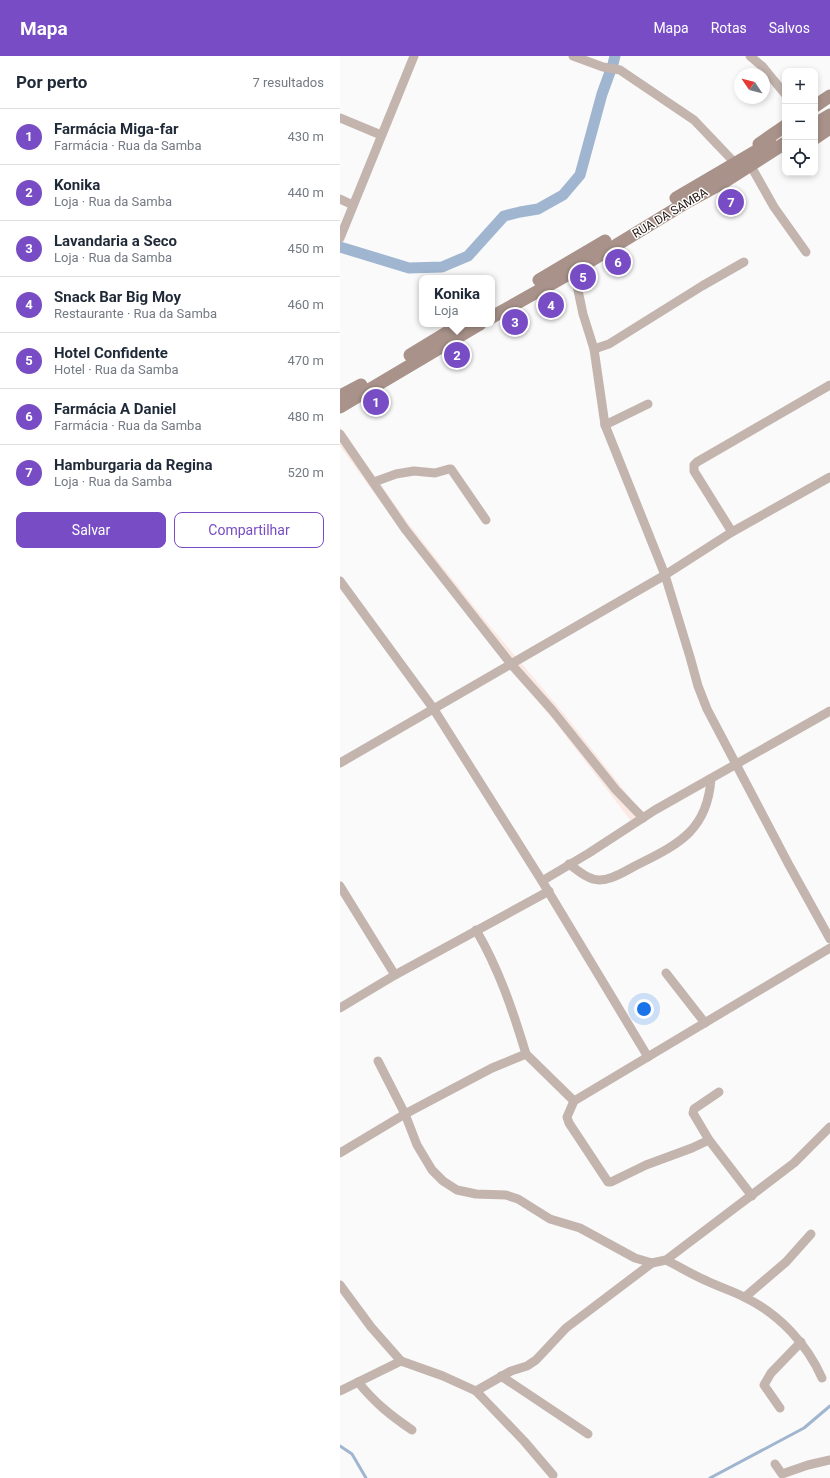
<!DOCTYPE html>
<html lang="pt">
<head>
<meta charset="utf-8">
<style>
	:root { --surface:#fff; --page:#f6f6f7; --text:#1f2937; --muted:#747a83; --line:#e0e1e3; --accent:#774cc4 }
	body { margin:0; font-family:Roboto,sans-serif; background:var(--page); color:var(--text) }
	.controls { position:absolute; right:12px; top:12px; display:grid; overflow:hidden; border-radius:8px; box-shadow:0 2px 6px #0003 }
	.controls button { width:36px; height:36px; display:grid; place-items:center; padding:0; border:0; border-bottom:1px solid var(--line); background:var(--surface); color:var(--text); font:20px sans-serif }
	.compass { position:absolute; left:394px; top:12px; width:36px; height:36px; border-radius:50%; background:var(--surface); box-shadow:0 2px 6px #0003; rotate:305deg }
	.you { position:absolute; left:304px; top:953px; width:14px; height:14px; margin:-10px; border:3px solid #fff; border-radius:50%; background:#1a73e8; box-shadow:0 0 0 6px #1a73e833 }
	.badge { display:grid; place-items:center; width:26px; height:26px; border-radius:50%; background:var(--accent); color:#fff; font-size:13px; font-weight:700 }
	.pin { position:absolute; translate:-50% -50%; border:2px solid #fff; box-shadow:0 1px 4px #0006 }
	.popup { position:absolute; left:79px; top:219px; width:76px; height:52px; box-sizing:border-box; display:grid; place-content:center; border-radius:8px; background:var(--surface); filter:drop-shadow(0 1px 3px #0005); font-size:13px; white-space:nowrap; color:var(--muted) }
	.popup b { font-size:15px; color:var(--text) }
	.popup::after { content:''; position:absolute; left:50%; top:100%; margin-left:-8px; border:8px solid transparent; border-top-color:var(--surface) }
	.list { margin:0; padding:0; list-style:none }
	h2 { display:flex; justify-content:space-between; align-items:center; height:52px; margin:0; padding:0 16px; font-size:17px }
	h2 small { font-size:13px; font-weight:400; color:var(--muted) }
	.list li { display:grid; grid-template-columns:26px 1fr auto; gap:12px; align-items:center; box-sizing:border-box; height:56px; padding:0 16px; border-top:1px solid var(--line) }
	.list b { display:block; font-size:15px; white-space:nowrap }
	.list p { margin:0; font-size:13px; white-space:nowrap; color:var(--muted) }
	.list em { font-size:13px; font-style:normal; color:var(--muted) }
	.actions { display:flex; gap:8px; padding:12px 16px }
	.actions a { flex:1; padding:9px 0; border:1px solid var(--accent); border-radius:8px; text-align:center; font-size:14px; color:var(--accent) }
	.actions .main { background:var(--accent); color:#fff }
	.icon { flex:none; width:22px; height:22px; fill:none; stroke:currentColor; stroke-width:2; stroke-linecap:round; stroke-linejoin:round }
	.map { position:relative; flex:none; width:490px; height:1422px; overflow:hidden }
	header { display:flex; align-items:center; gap:24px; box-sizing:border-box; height:56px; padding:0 20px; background:var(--accent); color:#fff }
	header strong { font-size:19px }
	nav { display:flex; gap:22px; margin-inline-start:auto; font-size:14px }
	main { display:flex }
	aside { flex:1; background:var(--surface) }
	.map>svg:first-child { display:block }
	.built { fill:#fce9e3 }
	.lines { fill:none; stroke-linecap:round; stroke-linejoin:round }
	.stream { stroke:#a0b5cf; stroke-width:3 }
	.canal { stroke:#a0b5cf; stroke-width:11 }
	.minor { stroke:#c3b4ae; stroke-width:9 }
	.secondary { stroke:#a89289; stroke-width:13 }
	.labels { text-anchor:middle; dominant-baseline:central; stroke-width:3; stroke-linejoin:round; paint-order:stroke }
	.street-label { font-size:12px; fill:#1f120e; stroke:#fff }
</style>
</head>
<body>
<header>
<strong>Mapa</strong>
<nav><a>Mapa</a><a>Rotas</a><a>Salvos</a></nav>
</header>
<main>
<aside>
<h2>Por perto<small>7 resultados</small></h2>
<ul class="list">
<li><span class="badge">1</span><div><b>Farmácia Miga-far</b><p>Farmácia · Rua da Samba</p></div><em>430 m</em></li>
<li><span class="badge">2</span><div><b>Konika</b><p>Loja · Rua da Samba</p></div><em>440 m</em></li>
<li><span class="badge">3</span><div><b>Lavandaria a Seco</b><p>Loja · Rua da Samba</p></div><em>450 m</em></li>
<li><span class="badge">4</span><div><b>Snack Bar Big Moy</b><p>Restaurante · Rua da Samba</p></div><em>460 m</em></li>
<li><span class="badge">5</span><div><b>Hotel Confidente</b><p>Hotel · Rua da Samba</p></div><em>470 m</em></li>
<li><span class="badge">6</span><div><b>Farmácia A Daniel</b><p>Farmácia · Rua da Samba</p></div><em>480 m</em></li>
<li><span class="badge">7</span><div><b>Hamburgaria da Regina</b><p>Loja · Rua da Samba</p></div><em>520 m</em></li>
</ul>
<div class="actions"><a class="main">Salvar</a><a>Compartilhar</a></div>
</aside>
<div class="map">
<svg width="490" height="1422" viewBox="0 0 490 1422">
	<rect width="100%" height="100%" fill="#fafafa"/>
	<polygon class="built" points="0,371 68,467 144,563 225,659 302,757 291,765 215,666 173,617 60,473 0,390"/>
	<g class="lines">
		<g class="stream">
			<polyline points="0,1390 12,1398 26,1422"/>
			<polyline points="370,1422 464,1372 490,1350"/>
		</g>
		<g class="canal">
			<polyline points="272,12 275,0"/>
			<polyline points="0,191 69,212 102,211 128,200 164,160 180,156 198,153 223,139 240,119 262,38 270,16"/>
		</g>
		<g class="minor">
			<polyline points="233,0 263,11 280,14 354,64 394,106"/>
			<polyline points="410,0 423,11 445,38"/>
			<polyline points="0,62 41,79"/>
			<polyline points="412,112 434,151 466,196"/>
			<polyline points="0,143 13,149"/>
			<polyline points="0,182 74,0"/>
			<polyline points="234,215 243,258 254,293 265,369 325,519 350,601 358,630 367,653 449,809 490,883"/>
			<polyline points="254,293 269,288 362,230 404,206"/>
			<polyline points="265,369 308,348"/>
			<polyline points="0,378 65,473 171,608 212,654 276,734 303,762"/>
			<polyline points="34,426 56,418 74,415 95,417 109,413 111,413 146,464"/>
			<polyline points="392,476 354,415 354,409 357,406 490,329"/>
			<polyline points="0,525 93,652 202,825 308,1001"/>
			<polyline points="0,707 325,519 392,476 490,421"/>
			<path d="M 229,808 C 236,813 244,821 253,823 C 266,827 282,817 293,811 C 336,789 367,777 371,723"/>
			<polyline points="202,825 249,797 315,754 490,655"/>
			<polyline points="0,830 55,919"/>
			<path d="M 136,874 C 159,913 173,955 186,998"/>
			<polyline points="326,917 365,967"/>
			<polyline points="0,952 55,919 209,835"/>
			<polyline points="38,1005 65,1058 77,1089 92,1114 103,1125 117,1134 136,1138 166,1139 178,1143 210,1163 240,1172 295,1202 312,1207"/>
			<polyline points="379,1036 354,1053 353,1057 369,1084 412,1140"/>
			<polyline points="234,1045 227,1061 229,1067 268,1126 271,1126 306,1109 352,1092 369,1084"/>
			<polyline points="0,1097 65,1058 152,1012 186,998 234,1045 490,892"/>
			<path d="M 326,1204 C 340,1211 353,1219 367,1225 C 379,1231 393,1235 406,1242 C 439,1258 467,1288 482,1322"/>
			<polyline points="0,1229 31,1271 61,1305 103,1320 136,1335 184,1385 213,1419"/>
			<polyline points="405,1241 446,1206 471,1178"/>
			<polyline points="161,1320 248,1378"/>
			<path d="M 18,1326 C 35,1347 50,1359 72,1374"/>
			<polyline points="0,1335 61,1305"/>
			<polyline points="136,1335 171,1315 187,1310 196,1304 226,1272 312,1207 326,1204 454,1107 490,1071"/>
			<polyline points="440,1352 424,1329 431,1317 461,1286"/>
			<polyline points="435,1408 442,1418 468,1409 490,1404"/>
		</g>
		<g class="secondary">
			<polyline points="475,50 490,40"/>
			<polyline points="475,68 490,59"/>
			<polyline points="475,82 490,72"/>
			<polyline points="419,88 445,70"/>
			<polyline points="336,142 430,87"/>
			<polyline points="199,224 265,185"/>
			<polyline points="152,261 234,215 347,146 384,126 445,87"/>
			<polyline points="70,299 121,268"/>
			<polyline points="0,340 21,329"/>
			<polyline points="0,351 140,268"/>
		</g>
	</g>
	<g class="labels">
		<g class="street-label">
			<text transform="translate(330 157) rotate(-31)">RUA DA SAMBA</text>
		</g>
	</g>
</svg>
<div class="controls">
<button>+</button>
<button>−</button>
<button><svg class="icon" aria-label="locate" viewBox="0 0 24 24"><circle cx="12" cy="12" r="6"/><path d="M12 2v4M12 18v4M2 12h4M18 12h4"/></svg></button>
</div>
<svg class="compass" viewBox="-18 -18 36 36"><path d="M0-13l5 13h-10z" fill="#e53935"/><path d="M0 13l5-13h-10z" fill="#747a83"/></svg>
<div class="you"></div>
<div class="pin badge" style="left:36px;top:346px">1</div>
<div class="pin badge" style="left:117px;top:299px">2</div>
<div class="popup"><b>Konika</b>Loja</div>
<div class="pin badge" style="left:175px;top:266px">3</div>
<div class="pin badge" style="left:211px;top:249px">4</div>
<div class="pin badge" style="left:243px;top:221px">5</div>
<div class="pin badge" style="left:278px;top:206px">6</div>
<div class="pin badge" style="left:391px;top:146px">7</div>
</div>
</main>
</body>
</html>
